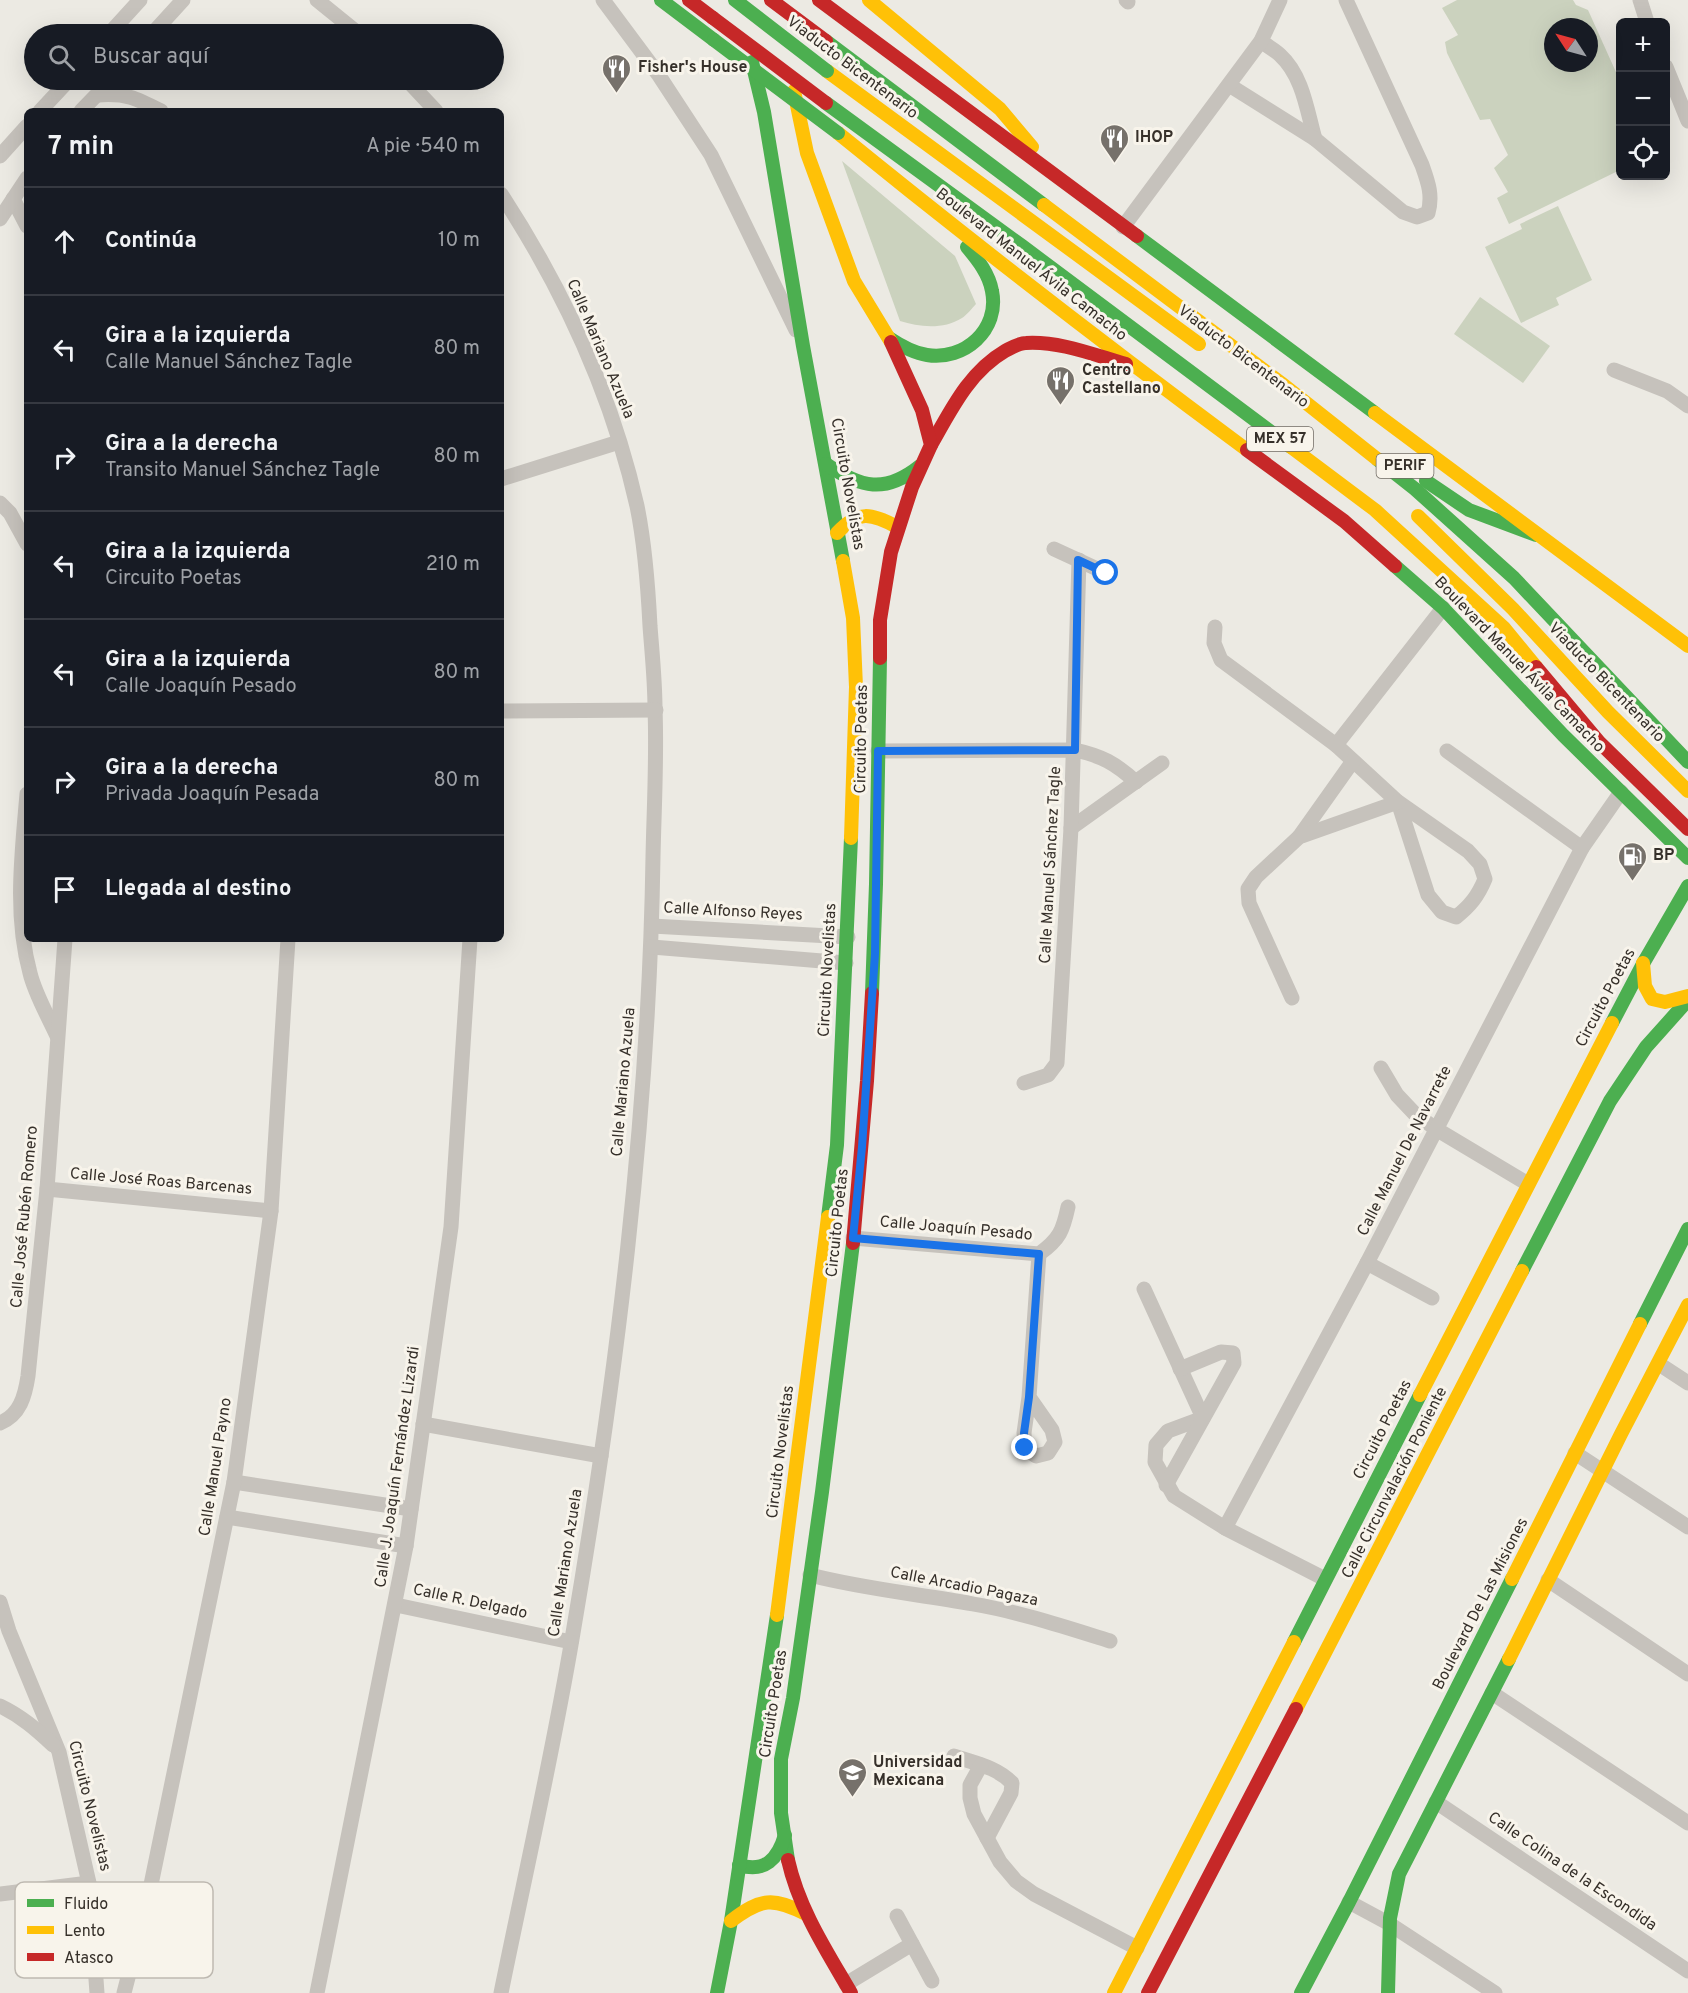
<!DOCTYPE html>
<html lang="es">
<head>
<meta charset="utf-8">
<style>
	:root { --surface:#171b24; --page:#20242c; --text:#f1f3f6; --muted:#9ea1a6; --line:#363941 }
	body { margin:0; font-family:Overpass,sans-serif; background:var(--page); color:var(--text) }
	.controls { position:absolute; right:18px; top:18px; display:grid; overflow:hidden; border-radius:9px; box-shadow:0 6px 24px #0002 }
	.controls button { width:54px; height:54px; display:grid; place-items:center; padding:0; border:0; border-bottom:2px solid var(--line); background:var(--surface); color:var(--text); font:30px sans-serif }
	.compass { position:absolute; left:1544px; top:18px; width:54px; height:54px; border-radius:50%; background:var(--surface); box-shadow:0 6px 24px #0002; rotate:306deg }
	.stop { position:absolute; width:18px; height:18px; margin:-14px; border:4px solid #1a73e8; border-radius:50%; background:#fff }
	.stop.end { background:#1a73e8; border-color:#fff; box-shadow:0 2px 6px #0008 }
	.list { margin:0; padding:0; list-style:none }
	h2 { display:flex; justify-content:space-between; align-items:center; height:78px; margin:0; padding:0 24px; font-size:26px }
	h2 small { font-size:20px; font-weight:400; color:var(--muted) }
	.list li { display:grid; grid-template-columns:39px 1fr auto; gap:18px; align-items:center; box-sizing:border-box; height:108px; padding:0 24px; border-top:2px solid var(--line) }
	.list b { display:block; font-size:22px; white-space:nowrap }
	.list p { margin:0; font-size:20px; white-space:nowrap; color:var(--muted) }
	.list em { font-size:20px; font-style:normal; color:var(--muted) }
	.icon { flex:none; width:33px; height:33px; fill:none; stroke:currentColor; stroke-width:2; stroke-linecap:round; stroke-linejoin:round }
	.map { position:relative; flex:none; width:1688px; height:1993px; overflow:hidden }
	.search { position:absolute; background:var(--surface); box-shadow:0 6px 24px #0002; left:24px; top:24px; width:480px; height:66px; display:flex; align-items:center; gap:15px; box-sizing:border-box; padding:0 21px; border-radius:33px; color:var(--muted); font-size:22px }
	.panel { position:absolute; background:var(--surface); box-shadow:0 6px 24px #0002; left:24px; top:108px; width:480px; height:834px; border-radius:9px }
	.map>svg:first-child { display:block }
	.green { fill:#cbd2be; fill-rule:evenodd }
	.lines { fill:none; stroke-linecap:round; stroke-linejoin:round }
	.street { stroke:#c6c2bc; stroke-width:15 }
	.fast { stroke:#4caf50; stroke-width:14 }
	.slow { stroke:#ffc107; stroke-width:14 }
	.jam { stroke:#c62828; stroke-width:14 }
	.fast-bridge { stroke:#4caf50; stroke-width:14 }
	.jam-bridge { stroke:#c62828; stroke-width:14 }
	.route { stroke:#1a73e8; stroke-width:8 }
	.labels { text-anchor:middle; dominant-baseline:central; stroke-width:6; stroke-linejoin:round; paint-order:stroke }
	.shield { fill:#f8f4eb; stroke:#706b64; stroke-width:1.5 }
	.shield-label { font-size:15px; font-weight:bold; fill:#36302a }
	.poi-label { font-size:16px; font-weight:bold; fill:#36302a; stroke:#f8f4eb; text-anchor:start }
	.street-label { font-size:16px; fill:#36302a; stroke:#f8f4eb }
	.key { fill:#f8f4eb; stroke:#beb9b1; stroke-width:1.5 }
	.key-label { font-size:16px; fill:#36302a }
</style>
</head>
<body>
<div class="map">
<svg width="1688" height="1993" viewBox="0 0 1688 1993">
	<rect width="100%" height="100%" fill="#eceae3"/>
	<g class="green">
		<path d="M 1457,0 L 1573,0 L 1576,5 L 1588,10 L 1620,81 L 1620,170 L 1509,224 L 1497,198 L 1508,192 L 1494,168 L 1508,155 L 1490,119 L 1480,120 L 1447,53 L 1445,42 L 1458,35 L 1442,8 ZM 1553,27 L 1589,27 L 1589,63 L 1553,63 Z"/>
		<path d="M 842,161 L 955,256 L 976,304 C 972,308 967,315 962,318 C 943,330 919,327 900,321 Z"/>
		<polygon points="1558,206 1592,280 1556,298 1559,305 1521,323 1485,247 1522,229 1520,224"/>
		<polygon points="1480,297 1550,346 1523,383 1454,334"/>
	</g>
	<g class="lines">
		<g class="street">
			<polyline points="317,0 359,34"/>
			<polyline points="603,0 658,74 711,155 796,330"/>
			<polyline points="1126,0 1128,2"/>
			<polyline points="1640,0 1647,22"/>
			<polyline points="109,34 140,0"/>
			<polyline points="152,34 183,0"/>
			<path d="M 1261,41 C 1267,46 1275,50 1280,55 C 1303,76 1307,111 1315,139"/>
			<polyline points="1666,67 1688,121"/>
			<polyline points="407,80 436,111"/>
			<path d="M 1229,85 L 1315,139 L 1403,212 L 1417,217 L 1428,213 C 1433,195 1428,182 1422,165 L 1346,0"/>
			<path d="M 98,95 C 126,93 136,98 161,111"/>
			<polyline points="40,111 69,80"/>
			<polyline points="81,111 111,80"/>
			<polyline points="0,156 27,126"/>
			<path d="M 501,194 C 563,289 612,395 637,506 C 645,545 648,586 650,626 C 652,653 655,681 655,709 C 657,758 654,808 653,857 C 649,1119 616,1381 572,1639 C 552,1757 525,1875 501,1993"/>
			<polyline points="13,199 27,226"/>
			<polyline points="0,219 27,178"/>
			<polyline points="1123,227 1261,41 1280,0"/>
			<polyline points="1614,370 1667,391 1688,406"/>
			<polyline points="501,479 619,442"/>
			<polyline points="0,503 10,513 27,544"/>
			<polyline points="1054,549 1106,573"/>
			<path d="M 1215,627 L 1214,643 L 1221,660 L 1336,745 L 1398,802 L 1468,851 L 1480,864 L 1485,879 C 1478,896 1470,906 1456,917 L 1442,912 L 1428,895 L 1398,802"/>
			<polyline points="501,711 656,710"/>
			<polyline points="1336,745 1443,608"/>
			<path d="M 878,751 L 1075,750 C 1102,756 1115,763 1136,782"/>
			<polyline points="1447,751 1582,848"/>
			<path d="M 27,794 C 22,853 14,915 30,973 C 35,994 48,1016 57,1036"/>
			<polyline points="1071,828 1162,763"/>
			<polyline points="1299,837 1353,761"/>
			<polyline points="652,926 848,937"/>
			<polyline points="652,947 846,963"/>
			<polyline points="1292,998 1249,903 1248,889 1256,877 1299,837 1398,802"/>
			<polyline points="1381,1068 1397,1095 1414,1113 1436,1129 1528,1184"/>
			<polyline points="1024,1083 1048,1075 1057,1063 1071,828 1079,560"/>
			<polyline points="47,1189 271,1211"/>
			<path d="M 853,1238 L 1039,1254 C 1060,1239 1063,1230 1068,1207"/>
			<polyline points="1367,1263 1432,1298"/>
			<polyline points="1144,1289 1203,1418 1168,1431 1156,1445 1155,1462 1174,1496 1225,1528 1325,1579"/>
			<polyline points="1659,1364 1688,1383"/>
			<polyline points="1029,1397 1052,1430 1055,1442 1048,1453 1036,1456 1025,1448 1024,1433 1029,1397 1039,1254"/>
			<path d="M 0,1423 C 20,1415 25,1396 28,1376 L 47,1189 L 65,939"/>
			<polyline points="423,1424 601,1456"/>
			<polyline points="1575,1453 1688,1527"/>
			<polyline points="234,1482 411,1509"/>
			<polyline points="1166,1485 1234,1363 1233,1353 1221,1352 1180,1369"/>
			<polyline points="227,1517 406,1546"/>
			<polyline points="1225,1528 1367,1263 1582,848 1621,792"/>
			<path d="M 810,1575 C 864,1589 919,1594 973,1604 C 1020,1612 1065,1627 1110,1641"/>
			<polyline points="1548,1580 1688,1674"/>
			<polyline points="0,1602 9,1631 59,1752 89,1883 97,1993"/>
			<polyline points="396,1605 571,1642"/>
			<polyline points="1492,1693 1688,1823"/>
			<path d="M 0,1706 C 21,1716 36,1729 53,1745"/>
			<path d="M 954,1756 C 974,1763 997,1767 1012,1783 L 1011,1793 L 987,1838"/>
			<polyline points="981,1765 970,1785 970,1798 974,1814 1000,1862 1016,1881 1034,1894 1137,1948"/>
			<polyline points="1436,1802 1688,1971"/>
			<polyline points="0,1894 89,1883"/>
			<polyline points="1349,1902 1388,1923 1495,1993"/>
			<polyline points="897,1916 932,1981"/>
			<polyline points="846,1984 912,1944"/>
			<polyline points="124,1993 147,1904 234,1482 271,1211 288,939"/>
			<polyline points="317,1993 406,1546 451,1227 470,939"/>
		</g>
		<g class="fast">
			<polyline points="661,0 714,40"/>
			<polyline points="826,41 1044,205"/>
			<polyline points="752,62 764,112 803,346 843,561"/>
			<polyline points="826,103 1022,246 1291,447"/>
			<polyline points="1137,236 1375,413"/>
			<path d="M 889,338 C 901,346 913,353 927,355 C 964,361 1000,330 992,291 C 989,274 978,260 967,247"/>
			<polyline points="1377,459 1415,489 1514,578 1688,762"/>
			<path d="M 826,464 C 861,488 885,494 920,466"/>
			<polyline points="1426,481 1469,510 1536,535"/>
			<polyline points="1395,566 1443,608 1563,735 1688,858"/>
			<polyline points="872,993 876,884 880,658"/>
			<polyline points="1612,1023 1644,962 1688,886"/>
			<polyline points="828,1217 837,1145 851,838"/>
			<polyline points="1522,1271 1610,1101 1646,1047 1688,1000"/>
			<polyline points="1640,1324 1688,1229"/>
			<polyline points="1294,1642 1420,1395"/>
			<polyline points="788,1860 781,1813 781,1759 793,1698 822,1492 853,1243"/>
			<path d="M 739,1865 C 765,1873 778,1859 785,1835"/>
			<polyline points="717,1993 731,1921 777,1615"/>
			<polyline points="1301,1993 1349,1902 1512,1579"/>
			<polyline points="1388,1993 1390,1918 1399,1874 1509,1659"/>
		</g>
		<g class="slow">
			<polyline points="869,0 1000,109 1032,147"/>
			<polyline points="827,71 1199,344"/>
			<polyline points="794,91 807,153 854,281 891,342"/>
			<path d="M 838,133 C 972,242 1108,347 1247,450"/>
			<polyline points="1044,205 1281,383 1377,459"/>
			<polyline points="1375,413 1688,646"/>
			<polyline points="1291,447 1375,510 1504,628 1536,667"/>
			<polyline points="1418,516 1513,609 1608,712 1688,791"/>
			<path d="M 837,533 C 858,510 871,513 897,527"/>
			<polyline points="843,561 853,618 856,687 851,838"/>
			<polyline points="1643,963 1645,986 1652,999 1665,1002 1688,996"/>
			<polyline points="1420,1395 1612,1023"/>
			<polyline points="1512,1579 1640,1324"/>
			<polyline points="777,1615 828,1217"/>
			<polyline points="1509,1659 1621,1434 1688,1305"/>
			<polyline points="1296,1709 1522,1271"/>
			<path d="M 731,1921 C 761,1898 773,1897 806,1914"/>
			<polyline points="1114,1993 1294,1642"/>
		</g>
		<g class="jam">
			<polyline points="689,0 713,18"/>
			<polyline points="819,0 1137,236"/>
			<path d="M 931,445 C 951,410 969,372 1005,351 C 1011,348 1019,343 1026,343 C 1060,341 1094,355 1126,364"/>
			<polyline points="1247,450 1344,521 1395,566"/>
			<polyline points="880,658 880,620 891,552 912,487 931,445 922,410 891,342"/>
			<polyline points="1536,667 1599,742 1688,829"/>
			<polyline points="853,1243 867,1081 872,993"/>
			<path d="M 788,1860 C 799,1909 826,1950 851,1993"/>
			<polyline points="1148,1993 1296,1709"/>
		</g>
		<g class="fast-bridge">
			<polyline points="735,0 827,71"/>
			<polyline points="714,40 838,133"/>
		</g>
		<g class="jam-bridge">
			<polyline points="771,0 826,41"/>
			<polyline points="713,18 826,103"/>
		</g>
	</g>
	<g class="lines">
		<polyline class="route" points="1025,1448 1024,1433 1029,1397 1039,1254 853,1238 862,1147 875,954 878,751 1075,750 1078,560 1106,573"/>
	</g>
	<defs>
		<symbol id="restaurant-pin" viewBox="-11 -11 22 30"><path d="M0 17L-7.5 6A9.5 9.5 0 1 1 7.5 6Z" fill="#76716b" stroke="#f8f4eb"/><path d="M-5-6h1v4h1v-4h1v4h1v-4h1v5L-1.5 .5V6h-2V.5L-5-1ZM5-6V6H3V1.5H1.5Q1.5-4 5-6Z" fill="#fff"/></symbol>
		<symbol id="fuel-pin" viewBox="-11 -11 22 30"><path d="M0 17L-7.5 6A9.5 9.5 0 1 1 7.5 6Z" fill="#76716b" stroke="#f8f4eb"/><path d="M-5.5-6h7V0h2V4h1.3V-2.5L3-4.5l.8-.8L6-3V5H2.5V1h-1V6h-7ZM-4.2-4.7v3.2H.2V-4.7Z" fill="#fff"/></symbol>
		<symbol id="school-pin" viewBox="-11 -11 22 30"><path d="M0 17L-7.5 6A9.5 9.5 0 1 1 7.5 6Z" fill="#76716b" stroke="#f8f4eb"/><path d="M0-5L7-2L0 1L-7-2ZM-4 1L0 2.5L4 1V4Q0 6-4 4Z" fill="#fff"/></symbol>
	</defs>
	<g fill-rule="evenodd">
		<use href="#restaurant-pin" x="600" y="52" width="33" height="45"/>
		<use href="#restaurant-pin" x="1098" y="122" width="33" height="45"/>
		<use href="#restaurant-pin" x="1044" y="364" width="33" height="45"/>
		<use href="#fuel-pin" x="1616" y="840" width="33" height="45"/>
		<use href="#school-pin" x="836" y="1756" width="33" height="45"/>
	</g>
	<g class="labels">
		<g class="shield">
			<rect x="1247" y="427" width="66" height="24" rx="4.5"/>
			<rect x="1376.5" y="454" width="57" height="24" rx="4.5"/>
		</g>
		<g class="shield-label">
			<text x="1280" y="439">MEX 57</text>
			<text x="1405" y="466">PERIF</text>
		</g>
		<g class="poi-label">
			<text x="638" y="68">Fisher's House</text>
			<text x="1135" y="138">IHOP</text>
			<text x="1082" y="371">Centro<tspan x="1082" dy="18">Castellano</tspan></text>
			<text x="1653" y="856">BP</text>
			<text x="873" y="1763">Universidad<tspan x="873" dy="18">Mexicana</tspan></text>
		</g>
		<g class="street-label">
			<text transform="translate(852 68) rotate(37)">Viaducto Bicentenario</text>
			<text transform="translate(1031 265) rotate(38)">Boulevard Manuel Ávila Camacho</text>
			<text transform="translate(600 349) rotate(67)">Calle Mariano Azuela</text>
			<text transform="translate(1243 357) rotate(37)">Viaducto Bicentenario</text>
			<text transform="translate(847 484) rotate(80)">Circuito Novelistas</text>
			<text transform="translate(1519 665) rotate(46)">Boulevard Manuel Ávila Camacho</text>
			<text transform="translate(1606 683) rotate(46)">Viaducto Bicentenario</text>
			<text transform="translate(862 739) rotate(-89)">Circuito Poetas</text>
			<text transform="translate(1051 865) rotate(-87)">Calle Manuel Sánchez Tagle</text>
			<text transform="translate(733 912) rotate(3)">Calle Alfonso Reyes</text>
			<text transform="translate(828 970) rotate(-87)">Circuito Novelistas</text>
			<text transform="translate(1606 998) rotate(-62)">Circuito Poetas</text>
			<text transform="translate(624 1082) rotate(-85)">Calle Mariano Azuela</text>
			<text transform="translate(1405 1151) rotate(-63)">Calle Manuel De Navarrete</text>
			<text transform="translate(161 1182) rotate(5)">Calle José Roas Barcenas</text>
			<text transform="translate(25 1217) rotate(-85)">Calle José Rubén Romero</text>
			<text transform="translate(838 1223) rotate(-84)">Circuito Poetas</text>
			<text transform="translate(956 1229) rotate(5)">Calle Joaquín Pesado</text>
			<text transform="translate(1383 1430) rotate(-63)">Circuito Poetas</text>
			<text transform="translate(781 1452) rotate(-83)">Circuito Novelistas</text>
			<text transform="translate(216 1467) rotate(-81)">Calle Manuel Payno</text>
			<text transform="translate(398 1467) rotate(-82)">Calle J. Joaquín Fernández Lizardi</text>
			<text transform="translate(1395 1483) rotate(-63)">Calle Circunvalación Poniente</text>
			<text transform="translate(566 1563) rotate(-81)">Calle Mariano Azuela</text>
			<text transform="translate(964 1587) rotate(11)">Calle Arcadio Pagaza</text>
			<text transform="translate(470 1602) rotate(12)">Calle R. Delgado</text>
			<text transform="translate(1481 1604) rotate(-63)">Boulevard De Las Misiones</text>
			<text transform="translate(774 1704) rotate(-81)">Circuito Poetas</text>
			<text transform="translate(89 1806) rotate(76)">Circuito Novelistas</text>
			<text transform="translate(1572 1872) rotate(34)">Calle Colina de la Escondida</text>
		</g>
	</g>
	<rect x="15" y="1882" width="198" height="96" rx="9" class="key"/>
	<rect x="27" y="1899" width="27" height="8" fill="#4caf50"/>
	<rect x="27" y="1926" width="27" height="8" fill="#ffc107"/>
	<rect x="27" y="1953" width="27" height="8" fill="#c62828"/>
	<g class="key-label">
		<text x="64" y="1909">Fluido</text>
		<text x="64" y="1936">Lento</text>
		<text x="64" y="1963">Atasco</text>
	</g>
</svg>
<div class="controls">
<button>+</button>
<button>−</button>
<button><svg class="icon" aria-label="locate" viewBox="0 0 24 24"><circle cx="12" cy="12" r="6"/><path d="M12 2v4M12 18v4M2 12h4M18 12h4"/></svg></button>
</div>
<svg class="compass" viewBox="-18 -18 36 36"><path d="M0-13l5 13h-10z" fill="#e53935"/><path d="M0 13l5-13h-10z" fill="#9ea1a6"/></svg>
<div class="stop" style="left:1106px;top:573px"></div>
<div class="stop end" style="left:1025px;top:1448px"></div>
<div class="search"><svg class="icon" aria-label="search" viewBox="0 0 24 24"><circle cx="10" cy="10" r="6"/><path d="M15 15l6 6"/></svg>Buscar aquí</div>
<section class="panel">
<h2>7 min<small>A pie · 540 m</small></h2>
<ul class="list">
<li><svg class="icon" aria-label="ahead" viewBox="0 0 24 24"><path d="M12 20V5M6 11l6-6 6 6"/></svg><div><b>Continúa</b></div><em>10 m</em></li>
<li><svg class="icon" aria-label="left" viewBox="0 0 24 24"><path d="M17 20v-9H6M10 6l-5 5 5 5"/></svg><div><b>Gira a la izquierda</b><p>Calle Manuel Sánchez Tagle</p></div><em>80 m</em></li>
<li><svg class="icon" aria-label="right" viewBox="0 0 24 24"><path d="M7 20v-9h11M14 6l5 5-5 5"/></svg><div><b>Gira a la derecha</b><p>Transito Manuel Sánchez Tagle</p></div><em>80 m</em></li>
<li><svg class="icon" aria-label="left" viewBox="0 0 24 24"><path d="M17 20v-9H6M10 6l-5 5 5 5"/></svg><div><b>Gira a la izquierda</b><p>Circuito Poetas</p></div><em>210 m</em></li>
<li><svg class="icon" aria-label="left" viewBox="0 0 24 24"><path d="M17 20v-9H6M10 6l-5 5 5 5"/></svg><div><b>Gira a la izquierda</b><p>Calle Joaquín Pesado</p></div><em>80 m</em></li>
<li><svg class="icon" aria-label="right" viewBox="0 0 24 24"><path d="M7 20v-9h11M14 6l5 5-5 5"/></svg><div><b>Gira a la derecha</b><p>Privada Joaquín Pesada</p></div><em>80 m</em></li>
<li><svg class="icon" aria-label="arrive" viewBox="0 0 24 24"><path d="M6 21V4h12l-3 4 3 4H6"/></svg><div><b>Llegada al destino</b></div></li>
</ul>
</section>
</div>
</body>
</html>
